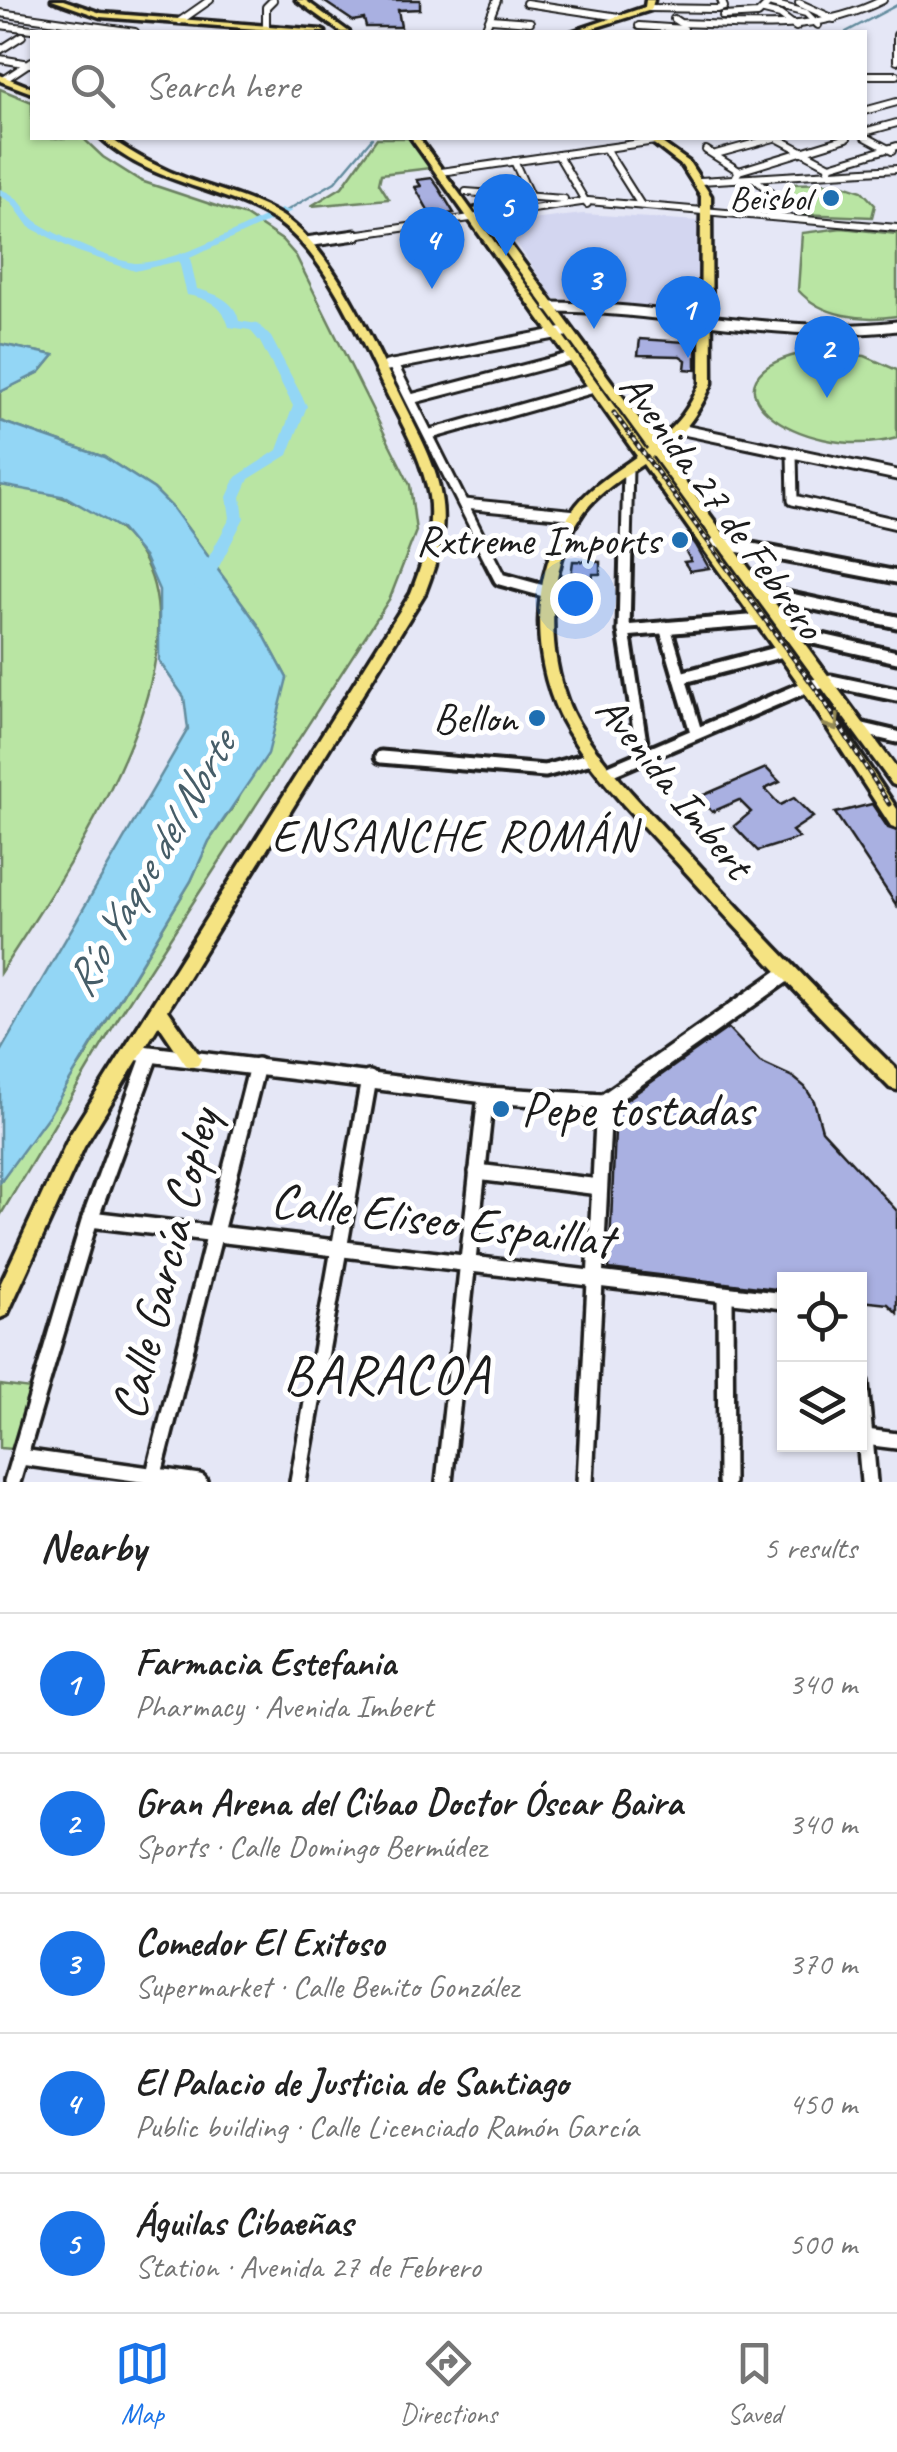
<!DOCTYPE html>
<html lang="en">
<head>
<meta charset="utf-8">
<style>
	:root { --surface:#fff; --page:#f2f2f2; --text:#222; --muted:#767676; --line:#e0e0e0; --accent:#1a73e8 }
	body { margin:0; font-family:Caveat,sans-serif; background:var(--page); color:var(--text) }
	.controls { position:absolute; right:30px; bottom:30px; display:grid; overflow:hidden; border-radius:0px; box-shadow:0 2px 8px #0004 }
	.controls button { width:90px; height:90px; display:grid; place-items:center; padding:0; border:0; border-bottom:2px solid var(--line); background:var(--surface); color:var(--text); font:50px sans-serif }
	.you { position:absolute; left:575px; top:598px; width:35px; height:35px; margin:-25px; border:8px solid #fff; border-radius:50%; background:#1a73e8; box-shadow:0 0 0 15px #1a73e833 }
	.badge { display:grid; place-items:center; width:65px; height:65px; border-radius:50%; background:var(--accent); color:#fff; font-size:32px; font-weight:700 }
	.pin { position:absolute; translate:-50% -82px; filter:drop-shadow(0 2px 5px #0008) }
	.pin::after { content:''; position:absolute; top:52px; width:35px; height:30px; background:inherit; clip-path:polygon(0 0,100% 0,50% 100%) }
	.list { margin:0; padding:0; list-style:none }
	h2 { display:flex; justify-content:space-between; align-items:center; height:130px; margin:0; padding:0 40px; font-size:42px }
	h2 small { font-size:32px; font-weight:400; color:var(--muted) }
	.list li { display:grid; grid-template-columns:65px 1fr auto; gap:30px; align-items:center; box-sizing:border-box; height:140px; padding:0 40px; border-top:2px solid var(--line) }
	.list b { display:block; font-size:38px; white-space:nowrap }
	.list p { margin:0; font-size:32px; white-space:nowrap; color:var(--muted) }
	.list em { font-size:32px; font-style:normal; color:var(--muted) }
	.icon { flex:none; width:55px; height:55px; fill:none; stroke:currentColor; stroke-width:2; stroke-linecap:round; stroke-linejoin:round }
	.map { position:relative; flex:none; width:897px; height:1482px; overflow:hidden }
	.search { position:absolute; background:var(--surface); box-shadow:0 2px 8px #0004; left:30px; right:30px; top:30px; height:110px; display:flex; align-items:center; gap:25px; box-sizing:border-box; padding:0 35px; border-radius:0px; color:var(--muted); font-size:38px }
	.sheet { height:830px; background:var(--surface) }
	nav { display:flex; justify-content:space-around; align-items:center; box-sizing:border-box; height:140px; border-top:2px solid var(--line); background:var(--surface); font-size:28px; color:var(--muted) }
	nav a { display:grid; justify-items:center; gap:5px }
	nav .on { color:var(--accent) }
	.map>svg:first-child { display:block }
	.built { fill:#d3d6f0 }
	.green { fill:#b9e5a3; stroke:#6a8060; stroke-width:2.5 }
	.water { fill:#93d6f5; stroke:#638c9e; stroke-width:2.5 }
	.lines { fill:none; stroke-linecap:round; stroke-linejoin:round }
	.stream { stroke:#638c9e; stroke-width:2.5 }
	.river { fill:#93d6f5; fill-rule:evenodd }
	.building { fill:#a9b0e1; stroke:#1c1c1c; stroke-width:2.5 }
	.minor-far3-casing { stroke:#1c1c1c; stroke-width:10 }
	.minor-far2-casing { stroke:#1c1c1c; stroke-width:15 }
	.minor-far1-casing { stroke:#1c1c1c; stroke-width:19 }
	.minor-casing { stroke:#1c1c1c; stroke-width:22 }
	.major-casing { stroke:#1c1c1c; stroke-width:7 }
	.minor-far3 { stroke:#fff; stroke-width:6 }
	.minor-far2 { stroke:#fff; stroke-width:9 }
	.minor-far1 { stroke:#fff; stroke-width:11 }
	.minor { stroke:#fff; stroke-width:15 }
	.major { fill:#f5e382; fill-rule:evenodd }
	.rail-casing { stroke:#1c1c1c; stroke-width:5 }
	.rail { stroke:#fff; stroke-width:2.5; stroke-dasharray:4; stroke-linecap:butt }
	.oneway { stroke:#938954 }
	.poi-dot { fill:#1f6fb2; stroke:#fff; stroke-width:4 }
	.labels { text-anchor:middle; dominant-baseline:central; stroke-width:10; stroke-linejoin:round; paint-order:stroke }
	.far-poi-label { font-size:35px; fill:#1c1c1c; stroke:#fff; text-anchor:end }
	.street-label { font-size:42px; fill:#1c1c1c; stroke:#fff }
	.poi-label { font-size:42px; fill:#1c1c1c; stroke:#fff; text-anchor:end }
	.neighbourhood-label { font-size:45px; letter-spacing:2.5px; fill:#1c1c1c; stroke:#fff }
	.water-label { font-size:45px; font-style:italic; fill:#465d68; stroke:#fff }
	.near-poi-label { font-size:50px; fill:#1c1c1c; stroke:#fff; text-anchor:start }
	.near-street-label { font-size:50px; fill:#1c1c1c; stroke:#fff }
	.near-neighbourhood-label { font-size:55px; letter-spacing:2.5px; fill:#1c1c1c; stroke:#fff }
</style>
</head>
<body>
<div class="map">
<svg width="897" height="1482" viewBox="0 0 897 1482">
	<rect width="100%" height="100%" fill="#e5e7f6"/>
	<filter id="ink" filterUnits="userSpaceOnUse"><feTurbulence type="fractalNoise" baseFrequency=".01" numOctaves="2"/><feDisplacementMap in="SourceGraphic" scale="20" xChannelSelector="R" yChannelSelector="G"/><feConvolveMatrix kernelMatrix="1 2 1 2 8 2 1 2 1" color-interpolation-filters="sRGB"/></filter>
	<g filter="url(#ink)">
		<polygon class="built" points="583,214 700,221 698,314 554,299 507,229 523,221"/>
		<g class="green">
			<polygon points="0,89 32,102 32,138 83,138 103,157 141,181 246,216 282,240 296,256 410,485 416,531 390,598 117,1020 0,1216 0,1182 83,1060 191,881 209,841 238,800 287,678 259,626 172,507 154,489 104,457 0,421 0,392 40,372 54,355 0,344"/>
			<polygon points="377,138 409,138 431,168 381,174 379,183 389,199 311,206 342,187"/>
			<polygon points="838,183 862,191 875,205 872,217 799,214 790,184"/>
			<path d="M 842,228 L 897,234 L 897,316 C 862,321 822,317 798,290 L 802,233 Z"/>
			<path d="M 813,351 L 865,356 L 897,370 L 897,438 C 799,465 680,375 813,351 Z"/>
			<path d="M 0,485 C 305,518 92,834 0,973 Z"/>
			<polygon points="0,1385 31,1389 13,1449 0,1448"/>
		</g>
		<g class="water">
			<polygon points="0,344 54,355 40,372 0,392"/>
			<polygon points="0,421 104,457 154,489 172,507 259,626 287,678 268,754 209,841 191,881 49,1115 0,1182 0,1052 188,729 184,697 159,661 159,590 145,558 121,529 66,497 0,485"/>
		</g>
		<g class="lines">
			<g class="stream">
				<polyline points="846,32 897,5"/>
				<polyline points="286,211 335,182 372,138"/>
			</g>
			<path class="river" d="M 0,189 C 25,198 22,211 39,223 C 55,235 120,264 138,263 C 184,260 240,227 282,209 L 292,211 L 190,258 L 197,289 C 215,293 236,301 239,321 L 258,324 L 271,337 L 307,406 L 288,455 L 249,479 L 241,497 L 244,518 L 207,590 L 201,591 L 193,586 L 230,518 L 227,497 L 236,477 L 277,450 L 293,406 L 260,342 L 250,330 L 229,327 C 223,305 208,299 187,295 L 179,261 L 135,271 L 76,251 L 29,227 L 11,202 L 0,196 Z"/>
		</g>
		<g class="building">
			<polygon points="322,0 420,0 420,9 398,10 401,27 366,27 364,19 353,21"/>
			<polygon points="432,178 439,188 454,213 432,217 415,187 421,186 417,180"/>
			<polygon points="685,338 696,338 696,370 685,369 686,360 680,356 638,355 640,339 685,342"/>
			<polygon points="688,534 696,545 709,568 690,571 684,562 691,561 677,536"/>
			<polygon points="573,561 600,562 600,574 593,574 591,594 569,592"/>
			<polygon points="766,768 780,782 765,789 780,805 794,798 813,817 792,831 799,838 758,851 734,826 751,812 739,800 712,812 699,797"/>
			<polygon points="872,804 888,828 897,831 897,906 835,813"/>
			<polygon points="728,1028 760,1062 793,1077 805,1087 814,1101 822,1130 897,1211 897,1313 888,1304 860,1301 860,1280 784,1280 784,1290 609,1269 616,1107"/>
		</g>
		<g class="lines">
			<defs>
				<g id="minor-far3">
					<polyline points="526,3 619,17"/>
					<polyline points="799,3 834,19"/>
					<polyline points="772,4 806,13 818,25"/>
					<polyline points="648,8 718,9 724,7 721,0"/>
					<polyline points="764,11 780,15 796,27"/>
					<polyline points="0,13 135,32"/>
					<polyline points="723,16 758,14 772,0"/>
					<polyline points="491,19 530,22"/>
					<path d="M 674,19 L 680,23 C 753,25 815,34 883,0"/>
					<polyline points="180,21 210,0"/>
					<polyline points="0,25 56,32"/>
					<polyline points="639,26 684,29"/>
					<polyline points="266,28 266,7 273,0"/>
					<polyline points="484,32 497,0"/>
					<polyline points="897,35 897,61"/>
					<polyline points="0,50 22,36"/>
					<polyline points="0,59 30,64"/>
					<polyline points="864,75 897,75"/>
					<polyline points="5,79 32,61"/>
					<polyline points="864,111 897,102"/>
					<polyline points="864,132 897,123"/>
					<polyline points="864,136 892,151"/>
					<polyline points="777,138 830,166"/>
					<polyline points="605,148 641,205"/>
					<polyline points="706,150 739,171 736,176"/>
					<polyline points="716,154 774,138"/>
					<polyline points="558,155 587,204"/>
					<polyline points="514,161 530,196"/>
					<polyline points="739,171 847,138"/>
					<polyline points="441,172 655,141"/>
					<polyline points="828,173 830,166 897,146"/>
					<polyline points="754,178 777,198 778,217"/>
					<polyline points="700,181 897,169"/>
					<polyline points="466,192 564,199"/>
					<polyline points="339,237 588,201 897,228"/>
				</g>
				<g id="minor-far2">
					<polyline points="306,242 356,235"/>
					<path d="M 549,307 C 665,307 782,340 897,326"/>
					<polyline points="393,365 484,546"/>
					<polyline points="387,366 565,332"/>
					<polyline points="411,399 572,357"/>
					<polyline points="679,429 897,475"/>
					<polyline points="431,434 594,388"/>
					<polyline points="792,454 793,500 897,524"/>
					<polyline points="464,504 577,515"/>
					<polyline points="716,542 739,546"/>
					<polyline points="626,546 628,469"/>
				</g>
				<g id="minor-far1">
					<polyline points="482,544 500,579 551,593"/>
					<polyline points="626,544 624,631 643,756"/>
					<polyline points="726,544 897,577"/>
					<polyline points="759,592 897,622"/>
					<polyline points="665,627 696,732"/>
					<polyline points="624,631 761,620"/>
					<polyline points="787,632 897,657"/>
					<polyline points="680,678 783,651"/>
					<polyline points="859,728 897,737"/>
					<polyline points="381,757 545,771 595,757"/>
					<polyline points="607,772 808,686 831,681 897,695"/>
				</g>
				<g id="minor">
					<polyline points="133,1052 486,1095 604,1102 787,973"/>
					<polyline points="477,1172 599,1187"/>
					<polyline points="90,1219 784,1301"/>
					<polyline points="725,1296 726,1482"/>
					<polyline points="860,1383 869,1482"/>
					<polyline points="865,1437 897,1441"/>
					<polyline points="21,1457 199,1482"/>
					<polyline points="12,1482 90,1219 150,1055"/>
					<polyline points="152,1482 257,1066"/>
					<polyline points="298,1482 369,1079"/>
					<polyline points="444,1482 486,1095"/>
					<polyline points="585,1482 604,1102"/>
				</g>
				<g id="major">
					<polygon points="52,0 63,0 101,13 321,30 325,32 297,32 100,17"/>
					<polygon points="296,0 305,0 349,32 341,32"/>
					<polygon points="646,0 654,0 651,10 581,32 571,32 645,7"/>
					<polygon points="0,75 32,88 32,93 0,81"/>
					<path d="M 101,138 L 110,138 C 135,156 161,169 190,180 C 221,191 254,199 282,216 C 333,249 371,339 398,392 C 414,426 435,459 441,497 C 447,531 437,562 425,593 L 168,1010 L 198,1053 L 201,1059 L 198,1065 L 192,1067 L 186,1065 L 159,1025 L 84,1147 L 7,1315 L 0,1318 L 0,1285 L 70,1135 L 411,593 C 423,562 434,530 429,496 C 422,458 402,424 385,390 C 359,337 325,251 273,219 C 218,186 149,183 101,138 Z"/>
					<path d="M 411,138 L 419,138 L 646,450 L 648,448 L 474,209 L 482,207 L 497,226 L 512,215 L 518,215 L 518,219 L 501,232 L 656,442 C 678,423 689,410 700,383 L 701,196 L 682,166 L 646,138 L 655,138 L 689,162 L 711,196 L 712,383 C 700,411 686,431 662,450 L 897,769 L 897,786 L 892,784 L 653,456 L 651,458 L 805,670 L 897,809 L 897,828 L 891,826 L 795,678 L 643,464 C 622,478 599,492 584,512 C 544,567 544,666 578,723 C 608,774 661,823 701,867 C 765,937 830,1004 897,1070 L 897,1090 L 890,1088 C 822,1020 756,950 691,878 C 650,832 601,786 569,733 C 529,668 528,573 573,510 C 589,487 615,472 637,456 Z"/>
				</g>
			</defs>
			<use href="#minor-far3" class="minor-far3-casing"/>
			<use href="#minor-far2" class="minor-far2-casing"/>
			<use href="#minor-far1" class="minor-far1-casing"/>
			<use href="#minor" class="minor-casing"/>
			<use href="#major" class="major-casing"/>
			<use href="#minor-far3" class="minor-far3"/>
			<use href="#minor-far2" class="minor-far2"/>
			<use href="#minor-far1" class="minor-far1"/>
			<use href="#minor" class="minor"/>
			<use href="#major" class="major"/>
			<defs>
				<polyline id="rail" points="614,413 821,696 889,804"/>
			</defs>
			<use href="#rail" class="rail-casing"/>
			<use href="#rail" class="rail"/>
		</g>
		<defs><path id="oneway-chevron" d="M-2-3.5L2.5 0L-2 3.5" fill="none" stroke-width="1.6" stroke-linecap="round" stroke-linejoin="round" transform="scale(2.5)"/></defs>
		<use class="oneway" href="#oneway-chevron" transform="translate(833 724) rotate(57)"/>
	</g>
	<g class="poi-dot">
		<circle cx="831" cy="198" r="10"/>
		<circle cx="680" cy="540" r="10"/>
		<circle cx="537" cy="718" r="10"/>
		<circle cx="501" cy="1109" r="10"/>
	</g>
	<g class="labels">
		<g class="far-poi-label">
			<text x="811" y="198">Beisbol</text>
		</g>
		<g class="street-label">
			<text transform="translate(722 506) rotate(54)">Avenida 27 de Febrero</text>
			<text transform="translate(674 787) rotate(51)">Avenida Imbert</text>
		</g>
		<g class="poi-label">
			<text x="660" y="540">Rxtreme Imports</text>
			<text x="517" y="718">Bellon</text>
		</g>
		<g class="neighbourhood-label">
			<text x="455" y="835">ENSANCHE ROMÁN</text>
		</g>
		<g class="water-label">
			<text transform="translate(150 864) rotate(-60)">Río Yaque del Norte</text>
		</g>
		<g class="near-poi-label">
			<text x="521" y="1109">Pepe tostadas</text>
		</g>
		<g class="near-street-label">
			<text transform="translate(442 1220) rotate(7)">Calle Eliseo Espaillat</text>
			<text transform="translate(165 1264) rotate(-76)">Calle García Copley</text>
		</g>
		<g class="near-neighbourhood-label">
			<text x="387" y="1375">BARACOA</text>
		</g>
	</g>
</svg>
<div class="controls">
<button><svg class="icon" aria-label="locate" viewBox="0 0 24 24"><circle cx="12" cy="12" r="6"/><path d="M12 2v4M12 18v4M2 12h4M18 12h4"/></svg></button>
<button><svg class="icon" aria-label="layers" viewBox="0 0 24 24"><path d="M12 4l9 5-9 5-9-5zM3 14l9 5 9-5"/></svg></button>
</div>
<div class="you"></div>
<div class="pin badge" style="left:688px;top:358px">1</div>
<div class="pin badge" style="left:827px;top:398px">2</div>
<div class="pin badge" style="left:594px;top:329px">3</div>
<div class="pin badge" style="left:432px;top:289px">4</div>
<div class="pin badge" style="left:506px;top:256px">5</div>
<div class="search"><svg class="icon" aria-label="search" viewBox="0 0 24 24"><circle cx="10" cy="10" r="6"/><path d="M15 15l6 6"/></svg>Search here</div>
</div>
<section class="sheet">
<h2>Nearby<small>5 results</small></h2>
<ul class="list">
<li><span class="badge">1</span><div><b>Farmacia Estefania</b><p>Pharmacy · Avenida Imbert</p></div><em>340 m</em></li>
<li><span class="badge">2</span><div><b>Gran Arena del Cibao Doctor Óscar Baira</b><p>Sports · Calle Domingo Bermúdez</p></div><em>340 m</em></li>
<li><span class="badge">3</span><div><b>Comedor El Exitoso</b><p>Supermarket · Calle Benito González</p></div><em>370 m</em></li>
<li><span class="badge">4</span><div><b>El Palacio de Justicia de Santiago</b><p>Public building · Calle Licenciado Ramón García</p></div><em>450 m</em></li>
<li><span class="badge">5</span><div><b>Águilas Cibaeñas</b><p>Station · Avenida 27 de Febrero</p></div><em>500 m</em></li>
</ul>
</section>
<nav>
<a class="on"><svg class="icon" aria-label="map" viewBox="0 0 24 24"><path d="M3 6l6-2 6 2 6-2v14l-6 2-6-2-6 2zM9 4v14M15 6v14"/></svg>Map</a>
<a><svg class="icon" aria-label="directions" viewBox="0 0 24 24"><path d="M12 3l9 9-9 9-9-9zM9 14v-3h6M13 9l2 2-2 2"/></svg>Directions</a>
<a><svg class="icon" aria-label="saved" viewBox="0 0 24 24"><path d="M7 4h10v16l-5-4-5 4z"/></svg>Saved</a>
</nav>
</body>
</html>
